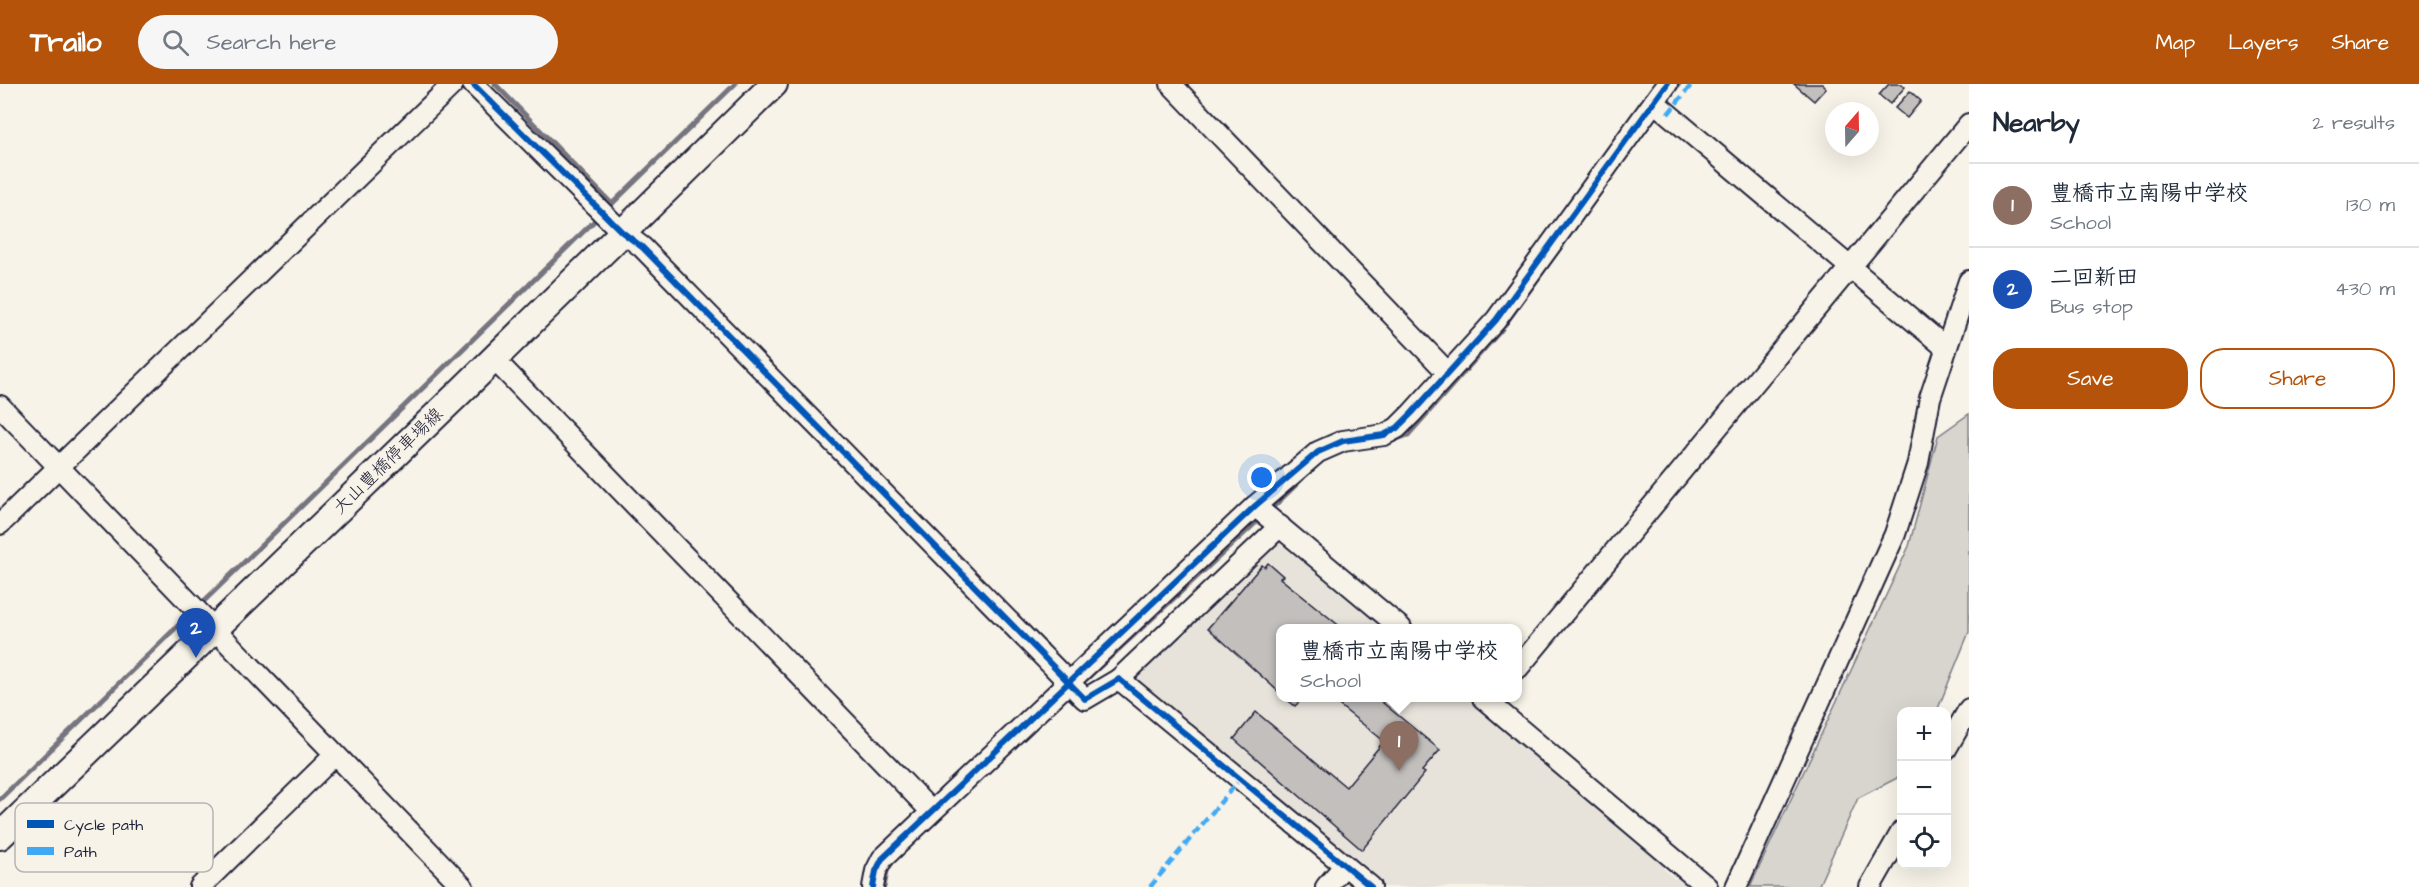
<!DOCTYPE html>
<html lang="en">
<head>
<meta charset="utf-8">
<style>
	:root { --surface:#fff; --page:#f6f6f7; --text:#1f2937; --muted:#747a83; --line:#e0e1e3; --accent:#b45309 }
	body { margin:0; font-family:"Architects Daughter","Klee One",sans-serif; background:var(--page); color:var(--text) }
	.controls { position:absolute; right:18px; bottom:18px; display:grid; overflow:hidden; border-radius:12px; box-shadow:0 6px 24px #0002 }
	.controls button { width:54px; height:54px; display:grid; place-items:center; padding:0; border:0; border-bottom:2px solid var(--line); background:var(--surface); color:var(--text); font:30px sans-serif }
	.compass { position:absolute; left:1825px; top:18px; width:54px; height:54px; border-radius:50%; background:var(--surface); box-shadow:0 6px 24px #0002; rotate:20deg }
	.you { position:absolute; left:1262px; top:394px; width:21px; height:21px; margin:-15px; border:4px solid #fff; border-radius:50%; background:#1a73e8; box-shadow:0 0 0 9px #1a73e833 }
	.badge { display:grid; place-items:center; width:39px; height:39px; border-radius:50%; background:var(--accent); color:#fff; font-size:20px; font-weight:700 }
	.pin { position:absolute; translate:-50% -50px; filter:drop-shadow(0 2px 3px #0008) }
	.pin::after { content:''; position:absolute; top:32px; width:21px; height:18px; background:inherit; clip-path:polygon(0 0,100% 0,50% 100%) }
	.popup { position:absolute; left:1276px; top:540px; width:246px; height:78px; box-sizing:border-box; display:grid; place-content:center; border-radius:12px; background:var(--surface); filter:drop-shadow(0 2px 4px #0005); font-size:20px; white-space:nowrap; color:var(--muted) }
	.popup b { font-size:22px; color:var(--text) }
	.popup::after { content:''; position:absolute; left:50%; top:100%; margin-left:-12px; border:12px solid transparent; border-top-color:var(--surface) }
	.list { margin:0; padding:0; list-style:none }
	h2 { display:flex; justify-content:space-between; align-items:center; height:78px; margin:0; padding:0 24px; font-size:26px }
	h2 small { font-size:20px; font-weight:400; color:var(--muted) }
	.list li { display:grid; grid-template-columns:39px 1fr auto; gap:18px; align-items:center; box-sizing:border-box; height:84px; padding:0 24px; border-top:2px solid var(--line) }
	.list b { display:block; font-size:22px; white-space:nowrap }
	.list p { margin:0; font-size:20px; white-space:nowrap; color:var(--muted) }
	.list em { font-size:20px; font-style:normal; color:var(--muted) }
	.actions { display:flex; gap:12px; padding:18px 24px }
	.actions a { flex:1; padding:14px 0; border:2px solid var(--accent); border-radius:24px; text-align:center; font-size:21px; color:var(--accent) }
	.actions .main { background:var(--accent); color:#fff }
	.icon { flex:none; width:33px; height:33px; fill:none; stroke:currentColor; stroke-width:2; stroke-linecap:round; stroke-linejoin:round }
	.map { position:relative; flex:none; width:1969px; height:803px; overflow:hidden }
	header { display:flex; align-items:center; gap:36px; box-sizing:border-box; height:84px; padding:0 30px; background:var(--accent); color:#fff }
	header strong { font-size:28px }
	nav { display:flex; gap:33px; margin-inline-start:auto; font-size:21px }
	.search { width:420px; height:54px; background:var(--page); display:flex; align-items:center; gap:15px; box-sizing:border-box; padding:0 21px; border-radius:33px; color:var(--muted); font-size:22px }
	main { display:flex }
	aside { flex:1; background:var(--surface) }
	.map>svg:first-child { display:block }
	.built { fill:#e7e3db }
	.green { fill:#d8d5cf; stroke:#7d7c85; stroke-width:1.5 }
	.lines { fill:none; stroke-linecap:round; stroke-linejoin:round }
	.stream { stroke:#76747f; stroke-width:5 }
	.building { fill:#c2bfbd; stroke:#22223b; stroke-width:1.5 }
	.minor-casing { stroke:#22223b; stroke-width:24 }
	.major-casing { stroke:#22223b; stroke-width:30 }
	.minor { stroke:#f7f3e8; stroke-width:20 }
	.major { stroke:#f7f3e8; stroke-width:26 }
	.quiet { stroke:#3fa9f5; stroke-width:4.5; stroke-dasharray:9 4.5; stroke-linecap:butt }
	.cycleway-casing { stroke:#f7f3e8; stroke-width:10 }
	.cycleway { stroke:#0057b8; stroke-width:6 }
	.labels { text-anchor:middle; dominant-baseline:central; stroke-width:4.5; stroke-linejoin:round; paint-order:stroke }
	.street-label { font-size:18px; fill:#22223b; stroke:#f7f3e8 }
	.key { fill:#f7f3e8; stroke:#b7b4b4; stroke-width:1.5 }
	.key-label { font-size:16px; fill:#22223b }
</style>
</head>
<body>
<header>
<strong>Trailo</strong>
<div class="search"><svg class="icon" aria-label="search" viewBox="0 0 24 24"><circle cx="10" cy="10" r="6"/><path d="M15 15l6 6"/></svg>Search here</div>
<nav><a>Map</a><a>Layers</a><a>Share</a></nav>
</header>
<main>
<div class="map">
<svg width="1969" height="803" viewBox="0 0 1969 803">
	<rect width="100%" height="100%" fill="#f7f3e8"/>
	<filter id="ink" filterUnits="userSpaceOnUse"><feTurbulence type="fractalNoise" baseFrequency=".0167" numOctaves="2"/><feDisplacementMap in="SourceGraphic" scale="12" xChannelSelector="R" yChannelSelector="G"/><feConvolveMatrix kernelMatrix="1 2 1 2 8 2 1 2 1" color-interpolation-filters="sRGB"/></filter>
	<g filter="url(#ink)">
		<polygon class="built" points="1280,455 1387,544 1280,544 1280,614 1468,614 1666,780 1663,784 1675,795 1679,792 1693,803 1381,803 1132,594"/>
		<polygon class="green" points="1969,330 1969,548 1937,627 1902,628 1901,692 1858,714 1818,803 1750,803 1909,462 1938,352"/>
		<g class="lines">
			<g class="stream">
				<polyline points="495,0 612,120"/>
				<polyline points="1672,8 1679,0"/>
				<polyline points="1384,360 1408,351 1501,246 1614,89"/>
				<polyline points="1269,427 1303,394"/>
				<polyline points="199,522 735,0"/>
				<polyline points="1079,602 1262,433"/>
				<polyline points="0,715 192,528"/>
				<polyline points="884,803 887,787 893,777"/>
			</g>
		</g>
		<g class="building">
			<polygon points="1794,0 1822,0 1826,4 1814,17"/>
			<polygon points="1889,0 1902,0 1905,3 1890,20 1879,11"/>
			<polygon points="1910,7 1921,17 1907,34 1895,24"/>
			<polygon points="1268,479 1283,492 1280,494 1342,544 1280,544 1280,609 1208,544 1262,481 1265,483"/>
			<polygon points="1285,614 1303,614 1295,622"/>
			<polygon points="1330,614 1377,614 1440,666 1422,687 1425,689 1362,766 1234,655 1256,628 1346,703 1384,657"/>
		</g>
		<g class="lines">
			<defs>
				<g id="minor">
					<polyline points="473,0 622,148 642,163 1085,615 1119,595 1371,803"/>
					<polyline points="1171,0 1448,289"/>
					<polyline points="1654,18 1946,264"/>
					<polyline points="493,274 931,727"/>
					<polyline points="0,322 463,803"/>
					<polyline points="1255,422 1401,544"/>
					<polyline points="0,440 453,0"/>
					<polyline points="1518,584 1969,40"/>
					<polyline points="1119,595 1280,442"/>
					<polyline points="1483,614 1707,803"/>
					<polyline points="1946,665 1969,625"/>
					<polyline points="200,803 335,671"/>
					<polyline points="873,803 876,787 882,775 1255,422 1318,368 1343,357 1384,351 1397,344 1412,329 1496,236 1667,0"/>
					<polyline points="1326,803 1345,781"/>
					<polyline points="1736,803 1895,450 1918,379 1930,314 1969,197"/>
					<polyline points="1870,803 1902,747"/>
				</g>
				<polyline id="major" points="0,752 458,310 774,0"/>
			</defs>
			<use href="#minor" class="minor-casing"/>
			<use href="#major" class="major-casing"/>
			<use href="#minor" class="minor"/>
			<use href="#major" class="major"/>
			<g class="quiet">
				<polyline points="1668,30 1692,0"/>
				<polyline points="1150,803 1240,695"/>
			</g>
			<defs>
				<g id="cycleway">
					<polyline points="473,0 622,148 642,163 1085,615 1119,595 1371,803"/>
					<polyline points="873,803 876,787 882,775 1255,422 1318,368 1343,357 1384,351 1397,344 1412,329 1496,236 1667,0"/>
				</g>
			</defs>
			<use href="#cycleway" class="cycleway-casing"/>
			<use href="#cycleway" class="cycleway"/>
		</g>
	</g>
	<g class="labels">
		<g class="street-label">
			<text transform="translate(388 377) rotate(-44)">大山豊橋停車場線</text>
		</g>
	</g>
	<rect x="15" y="719" width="198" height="69" rx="9" class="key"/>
	<rect x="27" y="736" width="27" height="8" fill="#0057b8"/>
	<rect x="27" y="763" width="27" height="8" fill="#3fa9f5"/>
	<g class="key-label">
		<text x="64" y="746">Cycle path</text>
		<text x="64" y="773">Path</text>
	</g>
</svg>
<div class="controls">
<button>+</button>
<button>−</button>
<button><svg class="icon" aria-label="locate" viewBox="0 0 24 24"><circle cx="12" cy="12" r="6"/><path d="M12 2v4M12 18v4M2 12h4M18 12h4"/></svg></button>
</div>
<svg class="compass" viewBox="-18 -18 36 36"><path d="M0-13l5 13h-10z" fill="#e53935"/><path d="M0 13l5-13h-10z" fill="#747a83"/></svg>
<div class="you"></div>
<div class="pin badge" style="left:1399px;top:687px;background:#8d6e63">1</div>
<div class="popup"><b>豊橋市立南陽中学校</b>School</div>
<div class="pin badge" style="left:196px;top:574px;background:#1a4fb4">2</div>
</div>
<aside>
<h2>Nearby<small>2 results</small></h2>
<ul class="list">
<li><span class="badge" style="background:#8d6e63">1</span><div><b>豊橋市立南陽中学校</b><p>School</p></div><em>130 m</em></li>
<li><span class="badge" style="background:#1a4fb4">2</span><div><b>二回新田</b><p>Bus stop</p></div><em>430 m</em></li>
</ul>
<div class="actions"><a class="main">Save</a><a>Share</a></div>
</aside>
</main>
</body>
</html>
